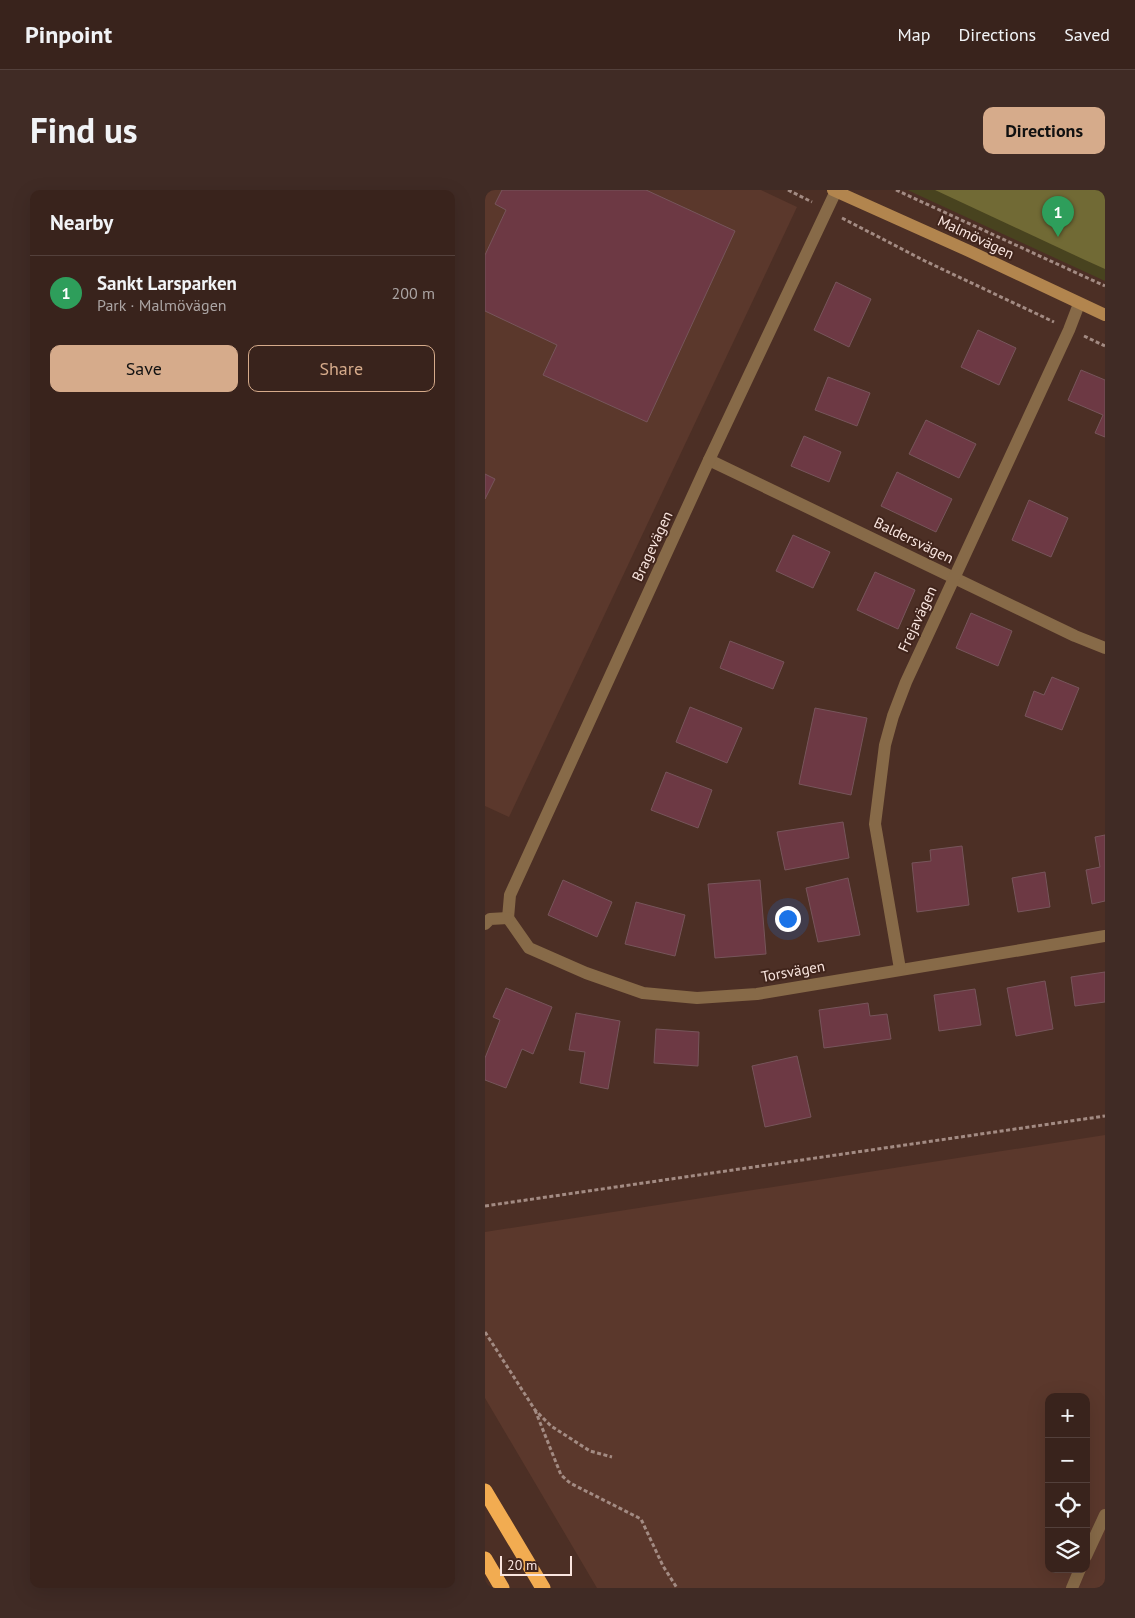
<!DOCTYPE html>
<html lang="en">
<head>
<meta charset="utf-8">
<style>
	:root { --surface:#39231c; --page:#402b25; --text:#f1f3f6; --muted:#aba4a3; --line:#53403b; --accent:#d6ab8b }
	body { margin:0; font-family:"PT Sans",sans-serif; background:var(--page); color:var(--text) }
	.controls { position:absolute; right:15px; bottom:15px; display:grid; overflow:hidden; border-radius:10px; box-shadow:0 5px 20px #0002 }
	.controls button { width:45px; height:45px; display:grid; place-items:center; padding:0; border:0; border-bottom:1px solid var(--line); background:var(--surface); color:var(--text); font:25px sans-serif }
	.scale { position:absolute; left:15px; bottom:12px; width:72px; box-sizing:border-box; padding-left:5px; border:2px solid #f9e5df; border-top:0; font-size:14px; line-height:18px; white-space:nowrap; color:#f9e5df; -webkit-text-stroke:4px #41251c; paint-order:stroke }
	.you { position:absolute; left:302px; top:728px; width:18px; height:18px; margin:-12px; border:4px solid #fff; border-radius:50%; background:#1a73e8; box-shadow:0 0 0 8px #1a73e833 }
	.badge { display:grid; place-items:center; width:32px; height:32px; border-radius:50%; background:var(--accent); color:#fff; font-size:16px; font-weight:700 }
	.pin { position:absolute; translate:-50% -41px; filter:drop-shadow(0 1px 2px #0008) }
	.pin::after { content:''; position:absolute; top:26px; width:18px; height:15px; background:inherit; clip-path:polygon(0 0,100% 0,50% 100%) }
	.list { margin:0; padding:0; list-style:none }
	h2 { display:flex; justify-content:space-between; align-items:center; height:65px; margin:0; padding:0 20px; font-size:21px }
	h2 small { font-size:16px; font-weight:400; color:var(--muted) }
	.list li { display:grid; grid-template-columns:32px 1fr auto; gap:15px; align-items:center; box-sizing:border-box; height:75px; padding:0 20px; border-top:1px solid var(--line) }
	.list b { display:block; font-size:19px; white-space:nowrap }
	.list p { margin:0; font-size:16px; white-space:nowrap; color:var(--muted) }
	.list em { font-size:16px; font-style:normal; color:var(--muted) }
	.actions { display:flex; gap:10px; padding:15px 20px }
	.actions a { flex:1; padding:11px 0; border:1px solid var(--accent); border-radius:10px; text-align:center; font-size:18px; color:var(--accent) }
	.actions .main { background:var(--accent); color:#111 }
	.icon { flex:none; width:28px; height:28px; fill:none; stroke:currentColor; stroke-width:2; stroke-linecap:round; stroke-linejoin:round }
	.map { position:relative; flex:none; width:620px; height:1398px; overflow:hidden; border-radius:10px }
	header { display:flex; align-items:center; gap:30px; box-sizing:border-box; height:70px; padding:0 25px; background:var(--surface); border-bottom:1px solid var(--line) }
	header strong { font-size:24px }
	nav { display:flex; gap:28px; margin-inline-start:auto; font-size:18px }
	.intro { display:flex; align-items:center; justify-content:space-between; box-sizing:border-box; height:120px; padding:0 30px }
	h1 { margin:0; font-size:35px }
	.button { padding:12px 22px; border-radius:10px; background:var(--accent); color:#111; font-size:18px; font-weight:700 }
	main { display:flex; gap:30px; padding:0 30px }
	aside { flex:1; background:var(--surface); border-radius:10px; box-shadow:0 5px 20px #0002 }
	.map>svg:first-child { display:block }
	.built { fill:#5b382c; fill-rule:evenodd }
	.green { fill:#48431f }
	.forest { fill:#716a35 }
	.building { fill:#6d3944; stroke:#77555b }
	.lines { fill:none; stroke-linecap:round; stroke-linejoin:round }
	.path { stroke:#a38b83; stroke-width:3; stroke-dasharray:4 2.5; stroke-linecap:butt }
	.service { stroke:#876a48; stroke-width:12 }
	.minor { stroke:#876a48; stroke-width:12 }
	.secondary { stroke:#b2854e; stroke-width:12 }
	.motorway { stroke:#f2ac51; stroke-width:15 }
	.labels { text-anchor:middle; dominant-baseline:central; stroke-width:4; stroke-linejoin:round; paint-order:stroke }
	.street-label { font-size:15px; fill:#f9e5df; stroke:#41251c }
</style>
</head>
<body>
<header>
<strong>Pinpoint</strong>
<nav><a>Map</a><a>Directions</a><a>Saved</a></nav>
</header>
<div class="intro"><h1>Find us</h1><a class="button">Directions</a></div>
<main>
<aside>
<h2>Nearby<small></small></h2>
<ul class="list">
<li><span class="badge" style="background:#2e9e5b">1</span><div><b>Sankt Larsparken</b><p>Park · Malmövägen</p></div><em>200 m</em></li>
</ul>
<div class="actions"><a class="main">Save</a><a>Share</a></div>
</aside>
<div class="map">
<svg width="620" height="1398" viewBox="0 0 620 1398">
	<rect width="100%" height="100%" fill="#4c2f25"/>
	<g class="built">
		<polygon points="0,0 276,0 312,17 24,627 0,616"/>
		<path d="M 620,945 L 620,1398 L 112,1398 L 0,1208 L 0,1042 ZM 564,1207 L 601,1207 L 601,1379 L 564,1379 Z"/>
	</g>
	<polygon class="green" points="423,0 620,0 620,91 431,4"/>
	<polygon class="forest" points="450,0 620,0 620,79 600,70"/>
	<g class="building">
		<polygon points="17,0 161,0 250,41 162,232 58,185 72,155 0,121 0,65 21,20 10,14"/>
		<polygon points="351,92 386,109 364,157 329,140"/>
		<polygon points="493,140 531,158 514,195 476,177"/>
		<polygon points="596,180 620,190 620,247 610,243 618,225 583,210"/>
		<polygon points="343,187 385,203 372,236 330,220"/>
		<polygon points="441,230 491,254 474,288 424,264"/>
		<polygon points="319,246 356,262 344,292 306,276"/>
		<polygon points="412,282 467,309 451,342 396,316"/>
		<polygon points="0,284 10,289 0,309"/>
		<polygon points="544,310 583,328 566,367 527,350"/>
		<polygon points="308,345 345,362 328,398 291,381"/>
		<polygon points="390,382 430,400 413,439 372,420"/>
		<polygon points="486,423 527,441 513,476 471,458"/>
		<polygon points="245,451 299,472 288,499 235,478"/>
		<polygon points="567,487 594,498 577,540 540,526 549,501 559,505"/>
		<polygon points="205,517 257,538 242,573 191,552"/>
		<polygon points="330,518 382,528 366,605 314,594"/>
		<polygon points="181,582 227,600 213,638 166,620"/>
		<polygon points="358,632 364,668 300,680 292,642"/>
		<polygon points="620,645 620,711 607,714 601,680 615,677 610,647"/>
		<polygon points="477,656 484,715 432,722 427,673 446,671 445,660"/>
		<polygon points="560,682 565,717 533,722 527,688"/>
		<polygon points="363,688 375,745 333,752 321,698"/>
		<polygon points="78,690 127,712 112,747 63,725"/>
		<polygon points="275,690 281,764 230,768 223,694"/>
		<polygon points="151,712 200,725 190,766 140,754"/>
		<polygon points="620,782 620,812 590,816 586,787"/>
		<polygon points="560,791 568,839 531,846 522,798"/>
		<polygon points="21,798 67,817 48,864 37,859 21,898 0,890 0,868 15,830 8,827"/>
		<polygon points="490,799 496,835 454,841 449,805"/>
		<polygon points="383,813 385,826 402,824 406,849 339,858 334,820"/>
		<polygon points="91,823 135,831 123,899 95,893 100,862 84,860"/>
		<polygon points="171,839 214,842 213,876 169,873"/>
		<polygon points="312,866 326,927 280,937 267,876"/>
	</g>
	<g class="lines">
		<g class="path">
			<polyline points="303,0 327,12"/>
			<polyline points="411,0 620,96"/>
			<polyline points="357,28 440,71 569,132"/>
			<polyline points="599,146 620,156"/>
			<polyline points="0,1016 620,926"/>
			<polyline points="0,1142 50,1220 66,1236 105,1261 127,1267"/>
			<polyline points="50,1220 76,1285 85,1293 156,1329 178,1376 192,1398"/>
		</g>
		<g class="service">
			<polyline points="601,1366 620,1325"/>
			<polyline points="587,1398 595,1379"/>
		</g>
		<g class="minor">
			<polyline points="224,270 590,446 620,458"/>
			<polyline points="23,728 25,705 224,270 351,1"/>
			<polyline points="23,728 44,758 101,783 158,803 212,808 272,804 620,746"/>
			<polyline points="0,734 5,729 23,728"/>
			<polyline points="415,779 390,634 400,555 408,526 421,492 584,140 594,114"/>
		</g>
		<polyline class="secondary" points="348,0 484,61 620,125"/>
		<g class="motorway">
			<polyline points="0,1301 58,1398"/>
			<polyline points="0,1369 17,1398"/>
		</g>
	</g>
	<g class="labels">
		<g class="street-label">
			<text transform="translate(491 47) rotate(25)">Malmövägen</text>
			<text transform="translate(429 350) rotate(26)">Baldersvägen</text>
			<text transform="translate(167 356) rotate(-65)">Bragevägen</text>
			<text transform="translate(432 429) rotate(-65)">Frejavägen</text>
			<text transform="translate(308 781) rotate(-10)">Torsvägen</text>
		</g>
	</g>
</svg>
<div class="controls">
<button>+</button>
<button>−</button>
<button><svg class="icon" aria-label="locate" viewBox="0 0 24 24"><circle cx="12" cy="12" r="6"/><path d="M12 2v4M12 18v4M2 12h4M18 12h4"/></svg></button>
<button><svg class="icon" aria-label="layers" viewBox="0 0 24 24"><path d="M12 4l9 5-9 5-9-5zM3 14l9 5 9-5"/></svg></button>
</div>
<div class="scale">20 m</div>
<div class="you"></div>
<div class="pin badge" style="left:573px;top:47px;background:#2e9e5b">1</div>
</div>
</main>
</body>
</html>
